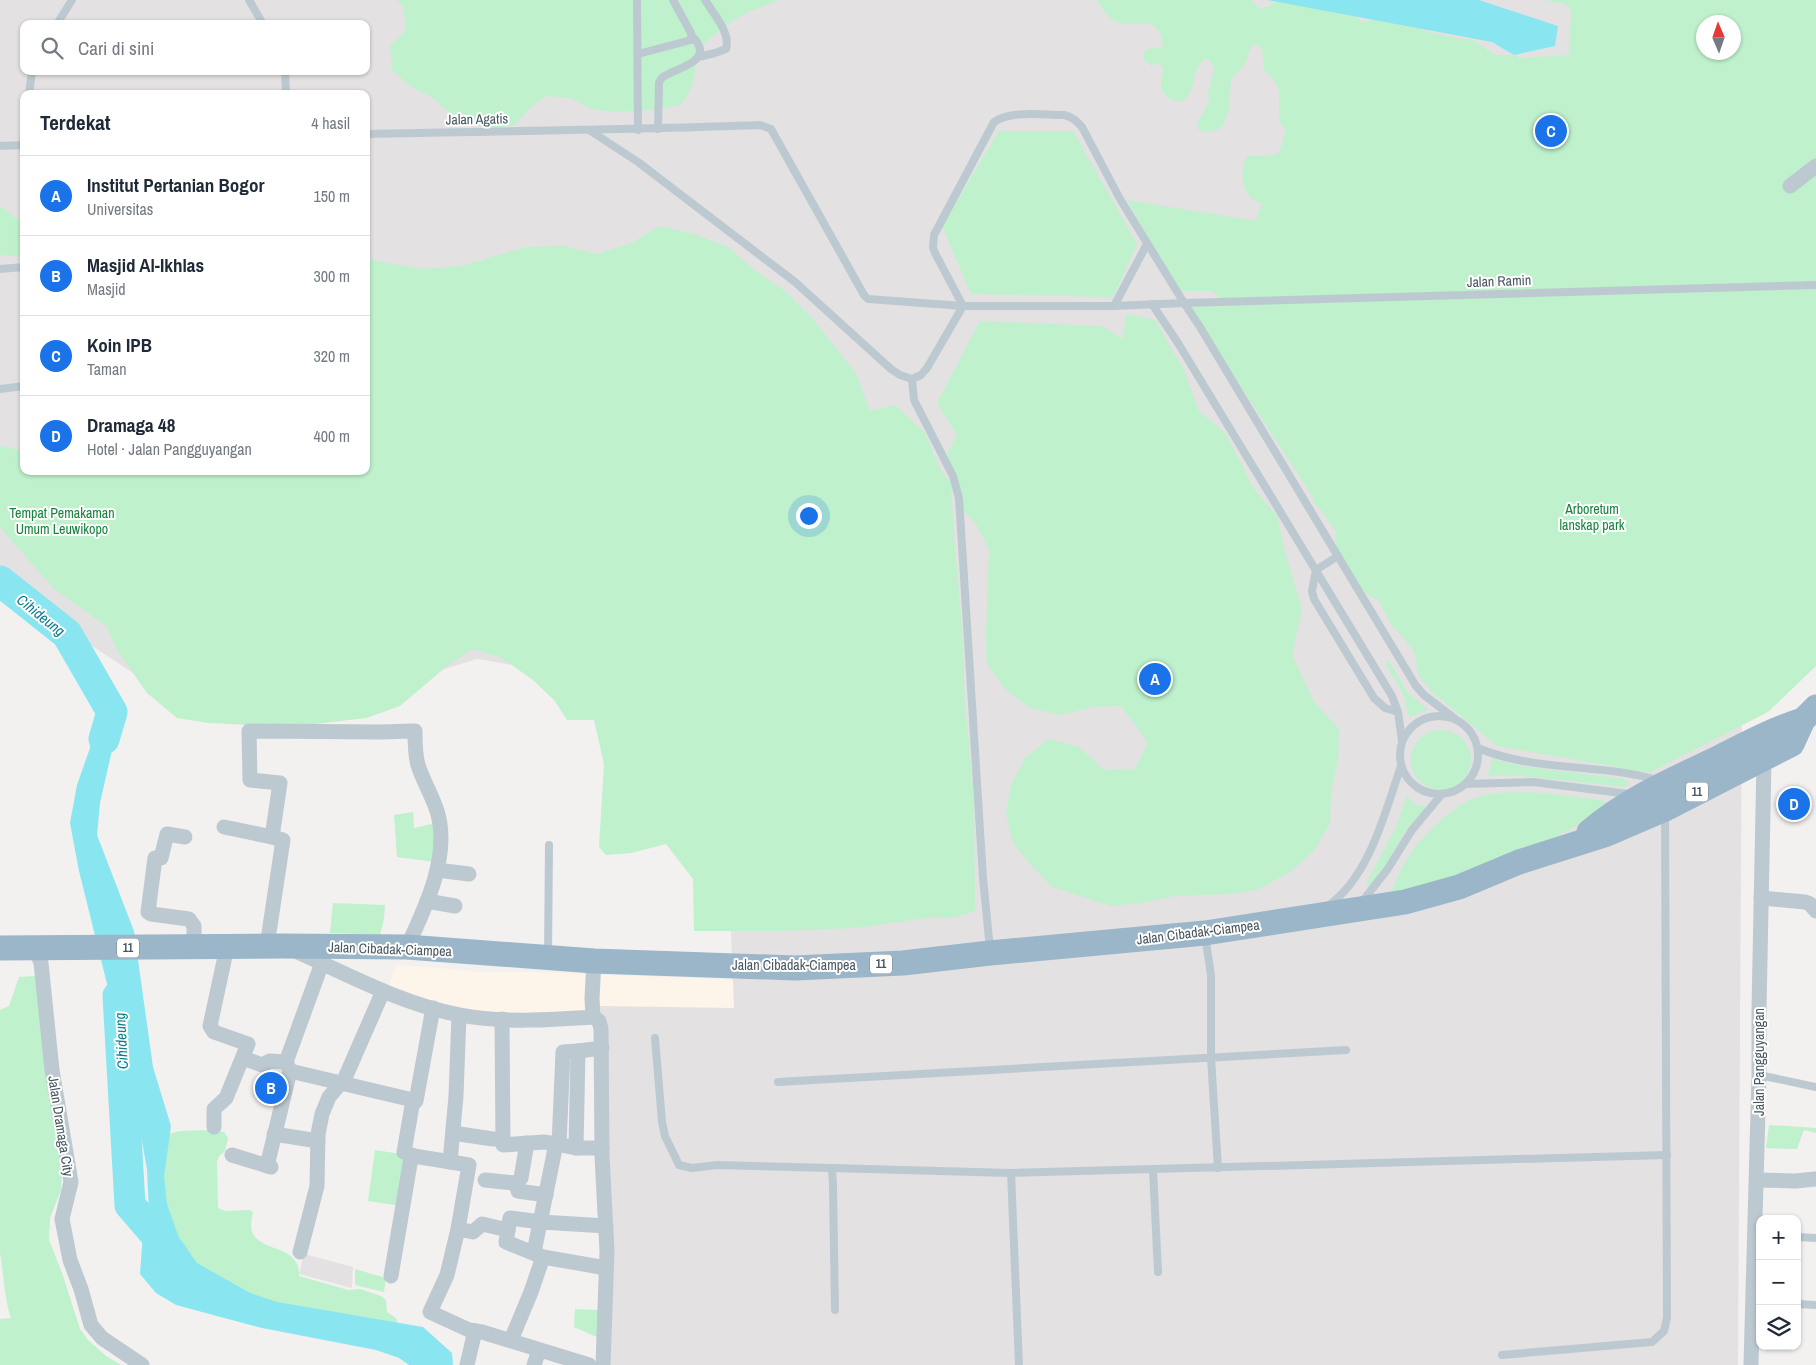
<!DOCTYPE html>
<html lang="id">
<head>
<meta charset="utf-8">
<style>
	:root { --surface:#fff; --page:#f2f2f3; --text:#1f2937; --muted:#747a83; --line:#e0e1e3; --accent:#1a73e8 }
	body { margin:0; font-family:"Archivo Narrow",sans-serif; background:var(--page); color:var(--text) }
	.controls { position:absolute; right:15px; bottom:15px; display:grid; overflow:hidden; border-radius:10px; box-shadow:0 1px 4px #0004 }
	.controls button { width:45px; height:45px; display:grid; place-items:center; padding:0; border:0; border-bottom:1px solid var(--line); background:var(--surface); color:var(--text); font:25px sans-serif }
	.compass { position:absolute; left:1696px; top:15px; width:45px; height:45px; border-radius:50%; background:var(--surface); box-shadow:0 1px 4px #0004; rotate:358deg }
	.you { position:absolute; left:808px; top:515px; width:18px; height:18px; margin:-12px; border:4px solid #fff; border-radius:50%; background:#1a73e8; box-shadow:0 0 0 8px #1a73e833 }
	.badge { display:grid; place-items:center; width:32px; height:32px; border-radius:50%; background:var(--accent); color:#fff; font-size:16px; font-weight:700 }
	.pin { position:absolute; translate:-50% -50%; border:2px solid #fff; box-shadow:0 1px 5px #0006 }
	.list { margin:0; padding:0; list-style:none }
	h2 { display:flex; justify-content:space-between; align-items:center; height:65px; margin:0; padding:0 20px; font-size:21px }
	h2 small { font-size:16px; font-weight:400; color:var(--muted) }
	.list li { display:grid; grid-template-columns:32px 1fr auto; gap:15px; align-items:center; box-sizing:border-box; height:80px; padding:0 20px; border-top:1px solid var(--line) }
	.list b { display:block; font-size:19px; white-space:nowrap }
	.list p { margin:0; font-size:16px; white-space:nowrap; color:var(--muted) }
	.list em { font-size:16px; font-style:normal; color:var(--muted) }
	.icon { flex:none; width:28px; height:28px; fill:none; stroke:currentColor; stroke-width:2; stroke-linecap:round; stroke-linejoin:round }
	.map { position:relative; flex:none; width:1816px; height:1365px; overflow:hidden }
	.search { position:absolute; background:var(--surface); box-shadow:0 1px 4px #0004; left:20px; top:20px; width:350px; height:55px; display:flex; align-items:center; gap:12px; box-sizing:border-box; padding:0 18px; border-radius:10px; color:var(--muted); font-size:19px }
	.panel { position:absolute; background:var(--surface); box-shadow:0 1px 4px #0004; left:20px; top:90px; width:350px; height:385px; border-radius:10px }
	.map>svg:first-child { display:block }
	.commercial { fill:#fdf5ea }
	.education { fill:#e4e1e3; fill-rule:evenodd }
	.green { fill:#bef1cc; fill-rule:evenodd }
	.water { fill:#89e6f0 }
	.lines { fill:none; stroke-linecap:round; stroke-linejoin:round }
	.river { stroke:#89e6f0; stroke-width:31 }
	.service { stroke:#bdc9d0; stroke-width:8 }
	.minor { stroke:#bdc9d0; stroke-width:15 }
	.trunk { stroke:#9ab6c8; stroke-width:25 }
	.labels { text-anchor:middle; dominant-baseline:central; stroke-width:4; stroke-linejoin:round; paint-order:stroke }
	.shield { fill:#fff; stroke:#7e898f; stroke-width:1 }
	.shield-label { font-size:12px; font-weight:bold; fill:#47565f }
	.street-label { font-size:14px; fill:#47565f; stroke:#fff }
	.park-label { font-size:14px; fill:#14843f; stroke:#fff }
	.water-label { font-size:15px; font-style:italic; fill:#0a7d8a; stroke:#fff }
</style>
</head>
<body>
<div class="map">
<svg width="1816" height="1365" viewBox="0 0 1816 1365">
	<rect width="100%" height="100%" fill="#f3f0f0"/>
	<polygon class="commercial" points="396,965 455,969 472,972 531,972 847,984 835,1009 581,1013 464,1012 389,985"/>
	<g class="education">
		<path d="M 0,0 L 1816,0 L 1742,687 L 1738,1365 L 608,1365 L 599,1006 L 734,1008 L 731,932 L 675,844 L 613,715 L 549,671 L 477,659 L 265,724 L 157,689 L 2,586 L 0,584 ZM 1704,22 L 1734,22 L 1734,52 L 1704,52 ZM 24,24 L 366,24 L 366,71 L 24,71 ZM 24,94 L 366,94 L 366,471 L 24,471 Z"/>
		<polygon points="304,1254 353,1267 352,1288 299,1274"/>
	</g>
	<g class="green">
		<polygon points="397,0 779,0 744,14 724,27 705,43 696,67 692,87 682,104 661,109 613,112 592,109 570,98 546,96 529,109 515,125 494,129 470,123 449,112 430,96 410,86 392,70 390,46 406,30 403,7"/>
		<path d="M 1097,0 L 1250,0 L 1260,9 L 1269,6 L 1279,0 L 1356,16 L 1363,23 L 1382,17 L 1429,32 L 1460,39 L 1471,39 L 1495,55 L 1514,55 L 1520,58 L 1569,55 L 1571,10 L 1565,4 L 1544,0 L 1816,0 L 1816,666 L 1768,712 L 1650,772 L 1623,770 L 1618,767 L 1497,746 L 1438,697 L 1435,696 L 1419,676 L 1415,653 L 1407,642 L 1390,623 L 1379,601 L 1366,593 L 1355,581 L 1336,547 L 1335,531 L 1321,510 L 1314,503 L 1313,497 L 1187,304 L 1219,299 L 1213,291 L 1178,291 L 1127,200 L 1256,221 L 1262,203 C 1242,199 1238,172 1247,156 L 1268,156 L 1279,153 L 1286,130 C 1273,120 1283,99 1277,85 C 1275,80 1269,75 1264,71 L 1263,53 L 1259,44 L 1251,46 L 1245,64 L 1231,79 L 1229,109 L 1223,126 L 1215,131 L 1206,132 L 1197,129 L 1199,120 L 1209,102 L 1208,94 L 1214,68 L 1209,60 L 1204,59 C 1190,72 1198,88 1183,101 C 1168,102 1160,94 1161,79 C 1162,76 1163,73 1163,70 C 1163,67 1160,65 1159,63 L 1151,66 L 1144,60 L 1143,52 L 1152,48 L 1163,47 C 1159,9 1136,32 1115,21 C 1107,16 1102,8 1097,0 ZM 1704,22 L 1734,22 L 1734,52 L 1704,52 Z"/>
		<polygon points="999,131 1073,131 1137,244 1113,297 971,294 942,226"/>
		<polygon points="0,206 24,224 24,257 0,255"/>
		<polygon points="659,226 694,234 728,247 754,270 785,291 812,318 856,373 870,411 895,405 925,433 939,467 950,484 948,452 957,435 937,403 980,321 1101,326 1123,339 1126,314 1155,320 1184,370 1199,411 1226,434 1254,489 1278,517 1284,548 1302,610 1292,655 1314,702 1339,729 1338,760 1331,792 1330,824 1313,852 1290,872 1259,889 1231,894 1174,896 1142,903 1111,906 1052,887 1032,866 1013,843 1006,813 1011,785 1026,757 1049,739 1079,747 1104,770 1135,769 1148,743 1121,706 1092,707 1060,715 1030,708 1005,689 987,664 986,634 989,549 975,522 964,511 951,487 954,538 962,625 965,704 974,797 975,911 953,918 926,918 856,928 779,931 694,931 693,879 666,844 631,853 606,855 599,847 604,764 594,720 567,720 554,700 533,680 500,657 472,649 447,666 400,706 366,718 290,727 209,723 177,718 147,693 119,653 106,626 54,589 0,527 0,446 24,451 24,471 366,471 366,259 422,269 462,266 526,247 563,246 597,254 632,243"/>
		<polygon points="1389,661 1407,692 1428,710 1409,717 1403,693 1385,664"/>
		<circle cx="1441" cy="760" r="30"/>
		<polygon points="1491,758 1520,766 1624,779 1628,782 1626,787 1522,776 1487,776 1492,764"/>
		<path d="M 1514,792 L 1543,793 L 1601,800 L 1609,804 L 1603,811 L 1528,852 L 1425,886 L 1391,892 C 1395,884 1398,876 1402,868 C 1414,844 1442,816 1466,802 C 1480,794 1498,793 1514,792 Z"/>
		<polygon points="1407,796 1414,804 1427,807 1405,832 1372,888 1366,884 1396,827"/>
		<polygon points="413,812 414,828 436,823 434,862 397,857 394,815"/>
		<polygon points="333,903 385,905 384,919 380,935 330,933"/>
		<path d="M 35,976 L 42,1041 L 62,1175 L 61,1190 L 50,1218 L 49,1240 L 62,1273 L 80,1329 L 88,1340 L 106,1356 L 121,1365 L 0,1365 L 0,1319 L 11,1318 C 4,1297 4,1275 0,1253 L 0,1010 L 9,1006 L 19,977 Z"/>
		<polygon points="1769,1125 1816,1128 1816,1133 1804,1130 1797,1149 1766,1148"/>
		<path d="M 210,1130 L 224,1132 L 228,1138 L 225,1151 L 219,1156 L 217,1162 L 218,1208 L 225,1211 L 250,1210 L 253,1212 C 252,1217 251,1223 251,1228 C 255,1250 289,1245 297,1264 C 299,1267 299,1272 299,1276 L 348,1290 L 360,1289 L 381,1296 L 386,1300 L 387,1312 L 396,1318 L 397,1322 L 384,1330 L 201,1285 L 159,1203 L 168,1134 L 180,1131 Z"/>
		<polygon points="375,1150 408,1155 401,1206 368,1201"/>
		<polygon points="355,1269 386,1278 384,1292 355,1285"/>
		<polygon points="575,1309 599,1310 599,1338 574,1327"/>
	</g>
	<g class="water">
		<polygon points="1268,0 1479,0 1558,26 1555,46 1514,55 1492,42"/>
		<polygon points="113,695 119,712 115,737 100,803 97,835 134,931 153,1067 171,1126 164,1177 167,1204 179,1238 197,1263 250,1293 277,1302 423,1327 452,1353 453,1365 409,1365 399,1358 376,1350 262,1328 176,1305 156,1293 140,1274 143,1233 149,1212 147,1169 141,1136 137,1076 129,1065 116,1020 79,871 70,823 77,785 96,731 97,702"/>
	</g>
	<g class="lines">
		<g class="river">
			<polyline points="0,581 67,634 112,712 104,739"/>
			<polyline points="118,996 130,1205 173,1255"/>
		</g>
		<g class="service">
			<polyline points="249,0 263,24"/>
			<polyline points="637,0 638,130"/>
			<polyline points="57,24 72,0"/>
			<polyline points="638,54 691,40 691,33 673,0"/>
			<path d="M 698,57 L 715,53 L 726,49 C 731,33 713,13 705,0"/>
			<polyline points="285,71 286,94"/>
			<polyline points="29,94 32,71"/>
			<path d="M 658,129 L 659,83 C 659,82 662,77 663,77 C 677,67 717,62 692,36"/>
			<polyline points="589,130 638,162 795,282 891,369 900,375 912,379 921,375 927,368 963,306"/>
			<path d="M 366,134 C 497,131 629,130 760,125 L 771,129 L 864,295 L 868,299 L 963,306 L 1114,306 L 1184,303 L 1120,199 L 1082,127 C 1076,120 1072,117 1064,115 C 1042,115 1012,110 994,122 L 934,235 L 933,248 L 936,255 L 963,306"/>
			<polyline points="0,146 24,145"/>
			<polyline points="0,269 24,267"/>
			<polyline points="1184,303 1816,285"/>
			<polyline points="1184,303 1200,327 1416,686 1424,695 1454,718"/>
			<polyline points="1152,304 1178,343 1392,696 1398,712 1402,741"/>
			<polyline points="1114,306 1147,244"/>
			<polyline points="912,379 914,400 953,476 959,498 983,878 990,949"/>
			<polyline points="0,389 24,386"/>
			<polyline points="1338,556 1316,570 1312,591 1314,599 1374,698 1385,708 1398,712"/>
			<circle cx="1439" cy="755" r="39"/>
			<path d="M 1478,748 C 1535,772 1599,763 1657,780"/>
			<polyline points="1466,784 1533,782 1629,794"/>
			<polyline points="1361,903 1387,870 1412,830 1442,794"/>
			<path d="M 1328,906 C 1370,876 1385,812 1401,766"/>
			<polyline points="1205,935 1211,975 1211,1058 1218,1168"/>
			<polyline points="548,955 549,845"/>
			<polyline points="655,1038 662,1122 665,1136 679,1165 692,1168 717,1165 832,1168"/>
			<polyline points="1759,1075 1816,1087"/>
			<polyline points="778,1082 1346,1050"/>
			<polyline points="1153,1170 1158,1272"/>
			<polyline points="1011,1173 1019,1365"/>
			<polyline points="1797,1237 1816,1238"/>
			<polyline points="1797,1304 1816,1305"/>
			<polyline points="835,1310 833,1186 832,1168 1011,1173 1667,1155"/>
			<polyline points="1502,1355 1652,1342 1664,1331 1667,1318 1665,813"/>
		</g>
		<g class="minor">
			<polyline points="1790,186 1816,166"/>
			<polyline points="224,827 272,837"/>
			<polyline points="185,837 167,834 161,858 155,858 148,912 151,914 189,919 194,926 194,947"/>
			<polyline points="437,870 469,874"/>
			<polyline points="1761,898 1805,902 1810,904 1816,911"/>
			<polyline points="427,901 455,906"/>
			<path d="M 267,946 L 283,840 L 272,837 L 280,783 L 250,780 L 249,731 L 380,732 L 415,731 C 415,742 415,755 418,765 C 423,781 432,795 437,811 C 451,855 425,909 407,947"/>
			<polyline points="36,949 41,963 52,1070 71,1182 62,1219 70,1260 81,1289 91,1325 102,1338 142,1365"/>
			<path d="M 293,950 C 347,974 401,1004 460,1015 C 503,1023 549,1020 593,1017 L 592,998 L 594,961"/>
			<polyline points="593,1017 599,1021 601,1029 602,1156 607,1251 603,1365"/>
			<polyline points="502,1019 503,1145 544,1142 556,1144"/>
			<polyline points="243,1058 262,1065 270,1061 286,1062"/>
			<polyline points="290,1071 413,1100 404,1152 414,1156"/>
			<polyline points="416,1101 433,1008"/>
			<polyline points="214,1127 214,1109 226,1098 248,1044 214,1032 210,1026 227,947"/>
			<polyline points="453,1133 493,1139 503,1139"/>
			<polyline points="274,1134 318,1141"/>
			<polyline points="559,1145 563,1052 578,1051"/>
			<polyline points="576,1148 578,1051 602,1048"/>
			<polyline points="232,1155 271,1167"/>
			<polyline points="450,1162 456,1096 459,1015"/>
			<polyline points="267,1166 290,1071 286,1062 322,963"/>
			<polyline points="485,1180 514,1183 516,1184 518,1191 546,1195"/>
			<polyline points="1757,1180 1795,1181 1816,1179"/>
			<polyline points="516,1184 521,1178 527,1143"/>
			<polyline points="606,1226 541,1222 510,1218 506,1242 543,1257 606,1268"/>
			<polyline points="458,1229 473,1232 482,1224 508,1230"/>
			<polyline points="300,1252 317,1186 318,1134 322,1114 329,1097 345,1078 383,991"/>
			<polyline points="534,1252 556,1144 576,1148 602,1148"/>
			<polyline points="391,1276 411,1158 414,1156 469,1165 458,1229 447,1275 430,1312 469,1330 482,1332 589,1365"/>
			<polyline points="511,1340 531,1292 543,1257"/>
			<polyline points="467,1365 475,1331"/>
			<polyline points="534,1365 537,1356"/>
			<polyline points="1751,1365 1759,1075 1759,1009 1764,760"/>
		</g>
		<g class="trunk">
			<path d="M 1589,832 C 1627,799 1674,779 1718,758 C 1746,744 1773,729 1803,720"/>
			<polyline points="0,948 282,946 407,947 594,961 795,968 903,963 990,953 1205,933 1405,902 1459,887 1519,862 1607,834 1665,809 1792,744 1803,720 1816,707"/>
		</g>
	</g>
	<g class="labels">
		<g class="shield">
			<rect x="1686" y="782.5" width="22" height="19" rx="4"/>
			<rect x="117" y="938.5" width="22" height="19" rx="4"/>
			<rect x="870" y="954.5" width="22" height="19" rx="4"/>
		</g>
		<g class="shield-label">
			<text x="1697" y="792">11</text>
			<text x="128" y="948">11</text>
			<text x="881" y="964">11</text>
		</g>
		<g class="street-label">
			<text transform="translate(477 119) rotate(-1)">Jalan Agatis</text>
			<text transform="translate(1499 281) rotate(-2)">Jalan Ramin</text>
			<text transform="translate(1198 932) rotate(-7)">Jalan Cibadak-Ciampea</text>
			<text transform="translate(390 949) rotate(2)">Jalan Cibadak-Ciampea</text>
			<text x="794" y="965">Jalan Cibadak-Ciampea</text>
			<text transform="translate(1759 1062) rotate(-90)">Jalan Pangguyangan</text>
			<text transform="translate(61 1126) rotate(81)">Jalan Dramaga City</text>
		</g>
		<g class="park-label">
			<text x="1592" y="509">Arboretum<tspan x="1592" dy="16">lanskap park</tspan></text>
			<text x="62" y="513">Tempat Pemakaman<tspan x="62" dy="16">Umum Leuwikopo</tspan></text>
		</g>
		<g class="water-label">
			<text transform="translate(41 615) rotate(39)">Cihideung</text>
			<text transform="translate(121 1041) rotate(-93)">Cihideung</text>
		</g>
	</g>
</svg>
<div class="controls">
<button>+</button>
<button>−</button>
<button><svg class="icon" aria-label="layers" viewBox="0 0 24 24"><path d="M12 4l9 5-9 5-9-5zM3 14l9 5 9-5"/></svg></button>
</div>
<svg class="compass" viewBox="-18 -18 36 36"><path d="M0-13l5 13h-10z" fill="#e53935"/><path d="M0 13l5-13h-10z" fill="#747a83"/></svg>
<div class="you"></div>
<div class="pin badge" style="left:1155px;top:679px">A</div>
<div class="pin badge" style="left:271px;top:1088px">B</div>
<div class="pin badge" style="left:1551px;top:131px">C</div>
<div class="pin badge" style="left:1794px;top:804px">D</div>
<div class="search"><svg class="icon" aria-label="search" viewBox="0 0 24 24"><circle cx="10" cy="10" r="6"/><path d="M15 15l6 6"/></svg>Cari di sini</div>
<section class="panel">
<h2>Terdekat<small>4 hasil</small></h2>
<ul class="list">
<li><span class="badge">A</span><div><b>Institut Pertanian Bogor</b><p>Universitas</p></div><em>150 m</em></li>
<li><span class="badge">B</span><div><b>Masjid Al-Ikhlas</b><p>Masjid</p></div><em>300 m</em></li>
<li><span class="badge">C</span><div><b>Koin IPB</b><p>Taman</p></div><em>320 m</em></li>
<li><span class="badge">D</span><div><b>Dramaga 48</b><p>Hotel · Jalan Pangguyangan</p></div><em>400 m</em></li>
</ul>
</section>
</div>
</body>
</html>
